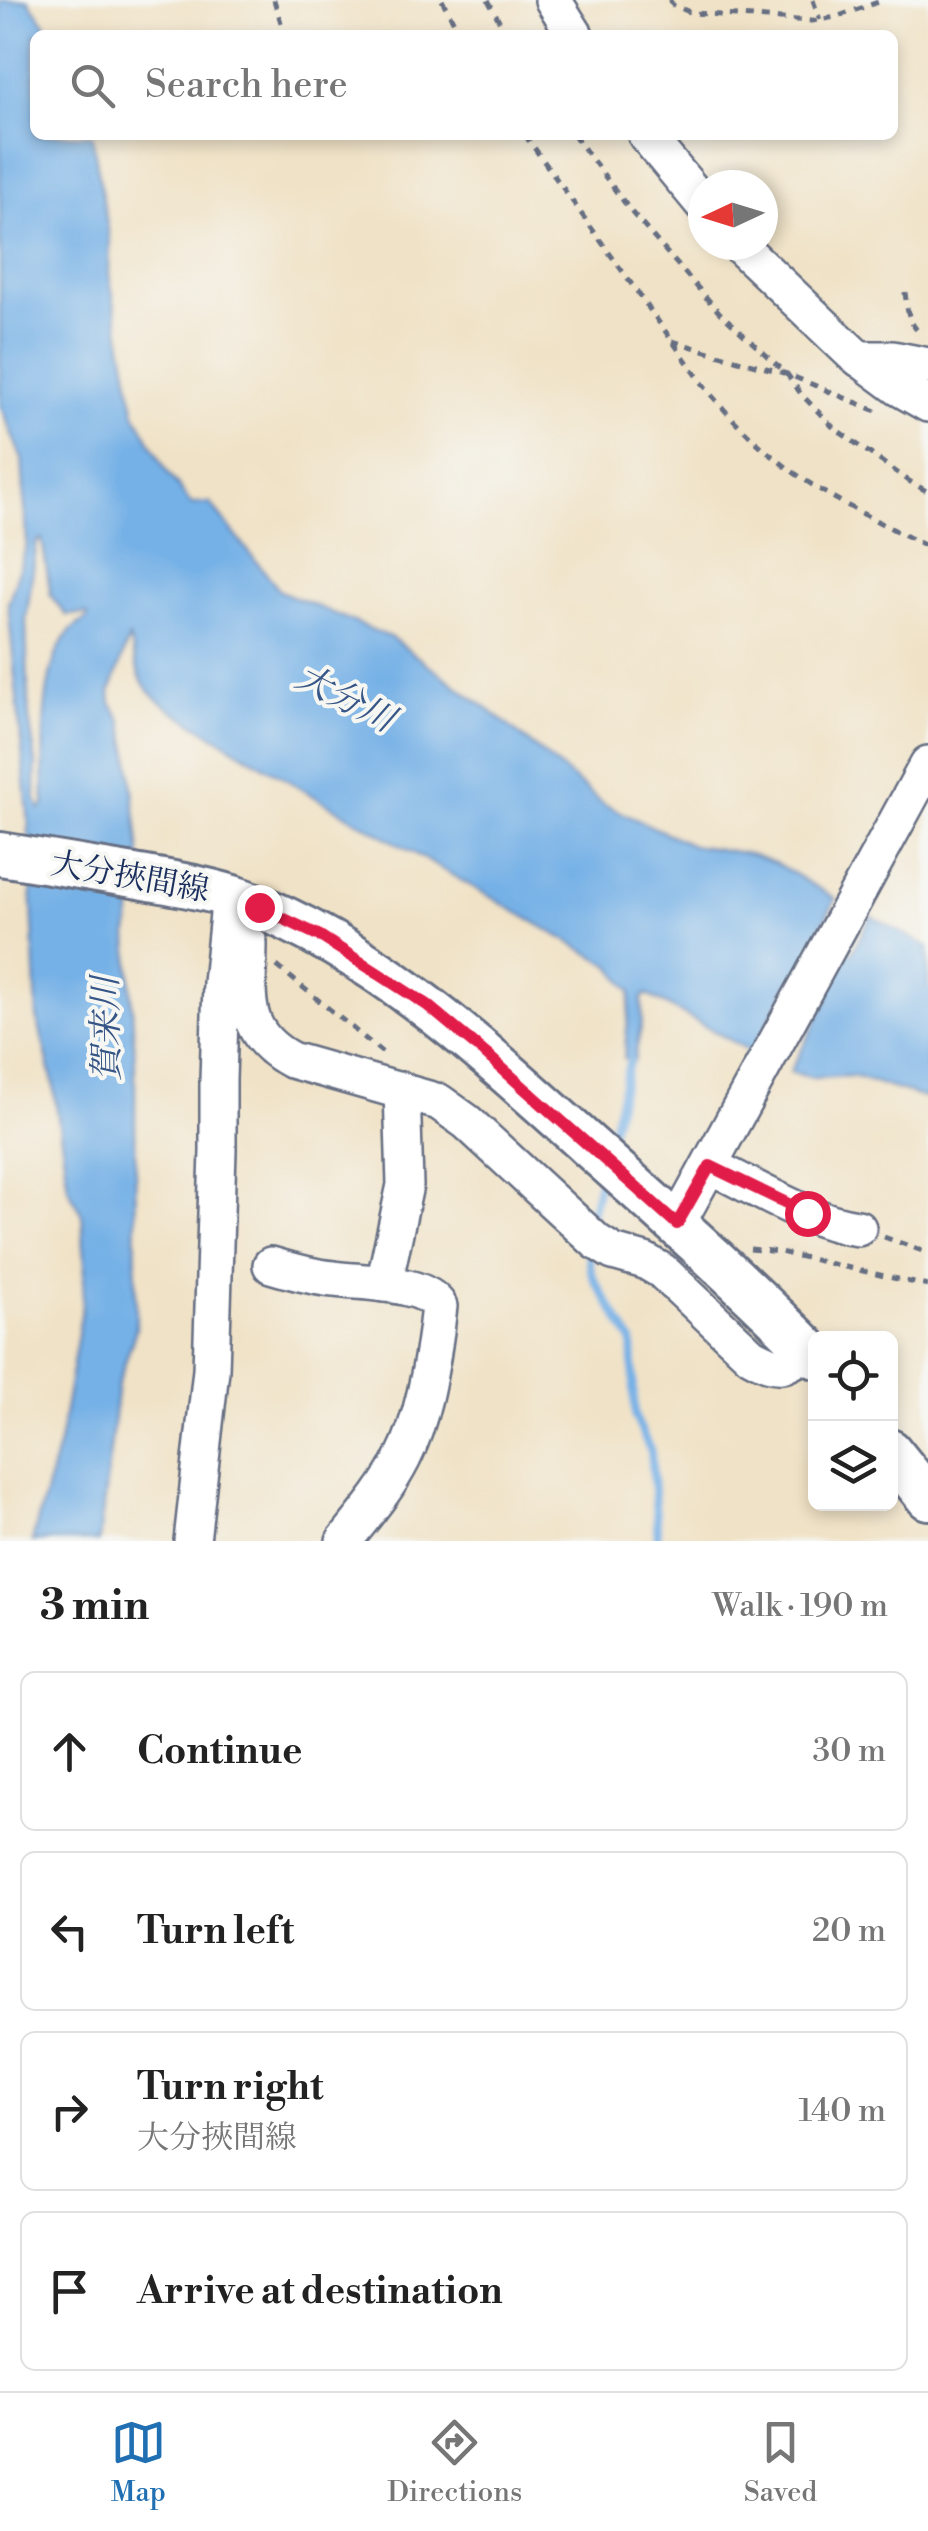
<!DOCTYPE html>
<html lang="en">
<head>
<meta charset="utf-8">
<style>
	:root { --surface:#fff; --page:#f6f6f6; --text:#222; --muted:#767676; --line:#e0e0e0; --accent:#1f6fb2 }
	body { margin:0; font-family:"Libre Bodoni","Noto Serif JP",serif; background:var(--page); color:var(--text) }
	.controls { position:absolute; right:30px; bottom:30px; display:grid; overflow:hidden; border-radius:15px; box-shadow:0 5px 15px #0003 }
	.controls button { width:90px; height:90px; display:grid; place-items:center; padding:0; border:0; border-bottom:2px solid var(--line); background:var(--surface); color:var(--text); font:50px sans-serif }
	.compass { position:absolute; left:688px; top:170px; width:90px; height:90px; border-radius:50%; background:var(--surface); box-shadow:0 5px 15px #0003; rotate:266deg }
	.stop { position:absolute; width:30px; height:30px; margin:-22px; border:8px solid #e11d48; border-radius:50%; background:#fff }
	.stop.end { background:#e11d48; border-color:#fff; box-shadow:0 2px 10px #0008 }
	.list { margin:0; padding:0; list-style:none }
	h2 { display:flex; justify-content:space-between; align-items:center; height:130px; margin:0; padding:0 40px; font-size:42px }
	h2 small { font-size:32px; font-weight:400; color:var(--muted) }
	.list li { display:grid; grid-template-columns:65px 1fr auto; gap:30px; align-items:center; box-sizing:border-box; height:160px; margin:0 20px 20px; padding:0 20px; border:2px solid var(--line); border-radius:15px }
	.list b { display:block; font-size:38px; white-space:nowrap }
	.list p { margin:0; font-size:32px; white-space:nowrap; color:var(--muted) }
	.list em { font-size:32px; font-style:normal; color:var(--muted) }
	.icon { flex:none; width:55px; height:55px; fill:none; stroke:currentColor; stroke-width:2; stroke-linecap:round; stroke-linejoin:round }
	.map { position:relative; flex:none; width:928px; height:1541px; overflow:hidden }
	.search { position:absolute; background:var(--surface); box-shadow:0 5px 15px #0003; left:30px; right:30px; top:30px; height:110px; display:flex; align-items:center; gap:25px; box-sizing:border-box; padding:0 35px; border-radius:15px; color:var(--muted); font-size:38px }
	.sheet { height:850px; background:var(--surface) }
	nav { display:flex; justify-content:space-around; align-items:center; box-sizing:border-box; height:140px; border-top:2px solid var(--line); background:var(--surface); font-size:28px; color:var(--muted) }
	nav a { display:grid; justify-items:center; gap:5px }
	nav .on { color:var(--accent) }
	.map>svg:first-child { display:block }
	.water { fill:#74b0e6; stroke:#4870a2; stroke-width:2.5; fill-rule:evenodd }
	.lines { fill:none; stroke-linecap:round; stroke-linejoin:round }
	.stream { stroke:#74b0e6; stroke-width:8 }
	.river { stroke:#74b0e6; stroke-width:45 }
	.minor-casing { stroke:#666e82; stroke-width:40 }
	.major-casing { stroke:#666e82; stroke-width:48 }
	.path { stroke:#666e82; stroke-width:5; stroke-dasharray:8 8; stroke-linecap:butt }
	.minor { stroke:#fff; stroke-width:35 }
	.major { stroke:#fff; stroke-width:42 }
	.route { stroke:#e11d48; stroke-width:12 }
	.labels { text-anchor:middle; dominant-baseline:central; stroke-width:8; stroke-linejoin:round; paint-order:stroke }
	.street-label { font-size:32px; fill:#1b2f5e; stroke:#f6f6f2 }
	.water-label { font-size:35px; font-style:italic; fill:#365687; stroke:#f6f6f2 }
</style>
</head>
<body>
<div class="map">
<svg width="928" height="1541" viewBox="0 0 928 1541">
	<rect width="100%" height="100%" fill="#f6f6f2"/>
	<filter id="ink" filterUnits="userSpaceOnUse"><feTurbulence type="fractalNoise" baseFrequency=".01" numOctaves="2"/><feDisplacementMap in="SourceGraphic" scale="20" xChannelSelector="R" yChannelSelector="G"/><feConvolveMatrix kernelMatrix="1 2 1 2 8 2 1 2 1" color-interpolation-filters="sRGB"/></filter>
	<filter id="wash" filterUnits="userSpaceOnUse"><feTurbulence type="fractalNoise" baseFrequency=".0048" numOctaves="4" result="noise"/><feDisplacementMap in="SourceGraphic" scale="40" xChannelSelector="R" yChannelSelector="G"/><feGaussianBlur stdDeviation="2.25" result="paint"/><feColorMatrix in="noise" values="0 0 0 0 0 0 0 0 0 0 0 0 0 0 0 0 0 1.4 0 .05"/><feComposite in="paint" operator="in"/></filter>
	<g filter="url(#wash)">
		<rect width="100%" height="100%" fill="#f0e2c6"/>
		<g class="water">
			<path d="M 0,0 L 28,0 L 53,35 L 35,35 L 35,135 L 92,135 L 110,241 L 109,274 L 135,413 L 166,470 L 191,504 L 210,503 L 280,591 L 392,638 L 493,713 L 605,805 L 692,845 L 750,854 L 777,864 L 836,899 L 752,1052 L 646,994 L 642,998 L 642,1022 L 634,1061 L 624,1058 L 631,992 L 611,966 L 312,795 L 170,709 C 135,684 140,675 129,638 L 110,692 L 111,703 L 122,721 L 129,753 L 140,853 L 128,934 L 135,1061 L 136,1329 L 118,1384 L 99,1541 L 32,1541 L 59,1443 L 67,1399 L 81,1315 L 85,1266 L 82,1215 L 68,1187 L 53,1083 L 37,1017 L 28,814 L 8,604 L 27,544 L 22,459 L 0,405 ZM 42,539 L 51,596 L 66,615 L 87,614 L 88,618 C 79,623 71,629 65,638 C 39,675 43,762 44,806 L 40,809 L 35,797 L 36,762 L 29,718 L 26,620 L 37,541 Z"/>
			<polygon points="871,916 928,947 928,1099 853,1076 813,1078 790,1072"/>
		</g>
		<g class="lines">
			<g class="stream">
				<polyline points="608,1145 630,1059"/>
				<polyline points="589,1223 601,1173"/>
				<polyline points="588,1251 591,1271 595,1281 632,1341 635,1417 651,1452 658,1541"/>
			</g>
			<polyline class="river" points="778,947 928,1011"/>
		</g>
	</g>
	<g filter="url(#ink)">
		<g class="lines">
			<defs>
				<g id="minor">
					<polyline points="553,0 575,35"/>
					<polyline points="646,135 703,204"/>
					<polyline points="739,245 852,353 898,387 928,404"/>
					<polyline points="860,359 892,359 928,366"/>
					<path d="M 228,924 L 249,943 C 249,994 238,1032 291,1060 L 439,1102 L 467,1122 L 597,1242 L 613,1252 L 645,1261 L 662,1271 L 751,1355 C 778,1370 785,1369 808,1349"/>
					<path d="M 710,1166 C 755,1187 810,1222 858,1228"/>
					<polyline points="677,1224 928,764"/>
					<path d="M 271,1265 C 291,1271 313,1277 334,1279 C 361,1283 424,1281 439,1306 C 434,1354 425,1415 403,1458 C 388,1488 365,1515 344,1541"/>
					<polyline points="384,1284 405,1185 402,1090"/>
					<polyline points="192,1541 211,1370 218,1151 218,1080 221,983 228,914"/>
				</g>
				<g id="major">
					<path d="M 0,854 C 45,861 90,869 134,876 C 172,883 209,888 245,901 C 379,953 483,1051 588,1145 C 665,1214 743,1283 816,1357"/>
					<polyline points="890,1451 928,1498"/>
				</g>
			</defs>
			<use href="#minor" class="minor-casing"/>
			<use href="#major" class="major-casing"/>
			<g class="path">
				<polyline points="274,0 284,32"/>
				<polyline points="442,0 461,35"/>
				<polyline points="488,0 507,35"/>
				<polyline points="669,0 673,5 692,13 812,21 836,17 884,0"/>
				<polyline points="813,0 820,20"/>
				<path d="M 525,135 L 708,391 C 730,417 753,441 780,462 C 824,497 878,521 928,547"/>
				<polyline points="574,135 633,214 719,312 787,374 801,394 834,428 909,481 928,492"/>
				<path d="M 905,292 C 907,309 908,323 921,334"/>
				<polyline points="672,341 787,374 879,412"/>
				<polyline points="277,966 384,1054"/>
				<polyline points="884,1237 928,1253"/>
				<polyline points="750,1249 780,1252 928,1286"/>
			</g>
			<use href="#minor" class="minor"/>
			<use href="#major" class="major"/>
		</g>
	</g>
	<g class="lines" filter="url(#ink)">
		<polyline class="route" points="259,907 320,936 427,1005 487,1055 677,1224 710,1166 807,1213"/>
	</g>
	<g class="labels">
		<g class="street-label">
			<text transform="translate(130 877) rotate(10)">大分挾間線</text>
		</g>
		<g class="water-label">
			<text transform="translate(345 699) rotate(27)">大分川</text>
			<text transform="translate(107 1029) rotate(-91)">賀来川</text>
		</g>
	</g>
</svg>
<div class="controls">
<button><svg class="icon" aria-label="locate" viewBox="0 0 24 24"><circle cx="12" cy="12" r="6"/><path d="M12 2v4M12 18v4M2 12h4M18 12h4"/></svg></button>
<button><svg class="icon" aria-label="layers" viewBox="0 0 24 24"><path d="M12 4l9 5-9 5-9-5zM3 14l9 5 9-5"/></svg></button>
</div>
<svg class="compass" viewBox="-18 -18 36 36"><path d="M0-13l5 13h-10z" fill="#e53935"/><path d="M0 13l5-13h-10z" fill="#767676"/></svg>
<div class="stop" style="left:807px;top:1213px"></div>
<div class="stop end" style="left:259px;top:907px"></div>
<div class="search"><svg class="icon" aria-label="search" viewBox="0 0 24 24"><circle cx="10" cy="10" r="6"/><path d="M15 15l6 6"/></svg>Search here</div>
</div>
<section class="sheet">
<h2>3 min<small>Walk · 190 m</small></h2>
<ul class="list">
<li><svg class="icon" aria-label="ahead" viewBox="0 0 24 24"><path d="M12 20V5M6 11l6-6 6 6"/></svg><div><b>Continue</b></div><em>30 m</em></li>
<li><svg class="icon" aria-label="left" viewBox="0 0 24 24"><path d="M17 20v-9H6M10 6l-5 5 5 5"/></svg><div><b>Turn left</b></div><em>20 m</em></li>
<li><svg class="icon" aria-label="right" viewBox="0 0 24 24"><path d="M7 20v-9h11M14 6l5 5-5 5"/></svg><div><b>Turn right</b><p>大分挾間線</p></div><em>140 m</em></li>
<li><svg class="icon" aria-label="arrive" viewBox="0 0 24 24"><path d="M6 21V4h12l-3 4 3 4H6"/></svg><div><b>Arrive at destination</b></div></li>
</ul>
</section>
<nav>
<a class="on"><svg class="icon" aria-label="map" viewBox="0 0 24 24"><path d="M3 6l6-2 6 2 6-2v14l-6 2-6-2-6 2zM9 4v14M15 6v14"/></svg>Map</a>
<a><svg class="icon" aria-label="directions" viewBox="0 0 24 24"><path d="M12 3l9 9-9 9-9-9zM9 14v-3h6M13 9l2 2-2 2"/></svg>Directions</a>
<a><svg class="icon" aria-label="saved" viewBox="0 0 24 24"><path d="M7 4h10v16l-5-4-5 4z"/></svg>Saved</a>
</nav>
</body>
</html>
